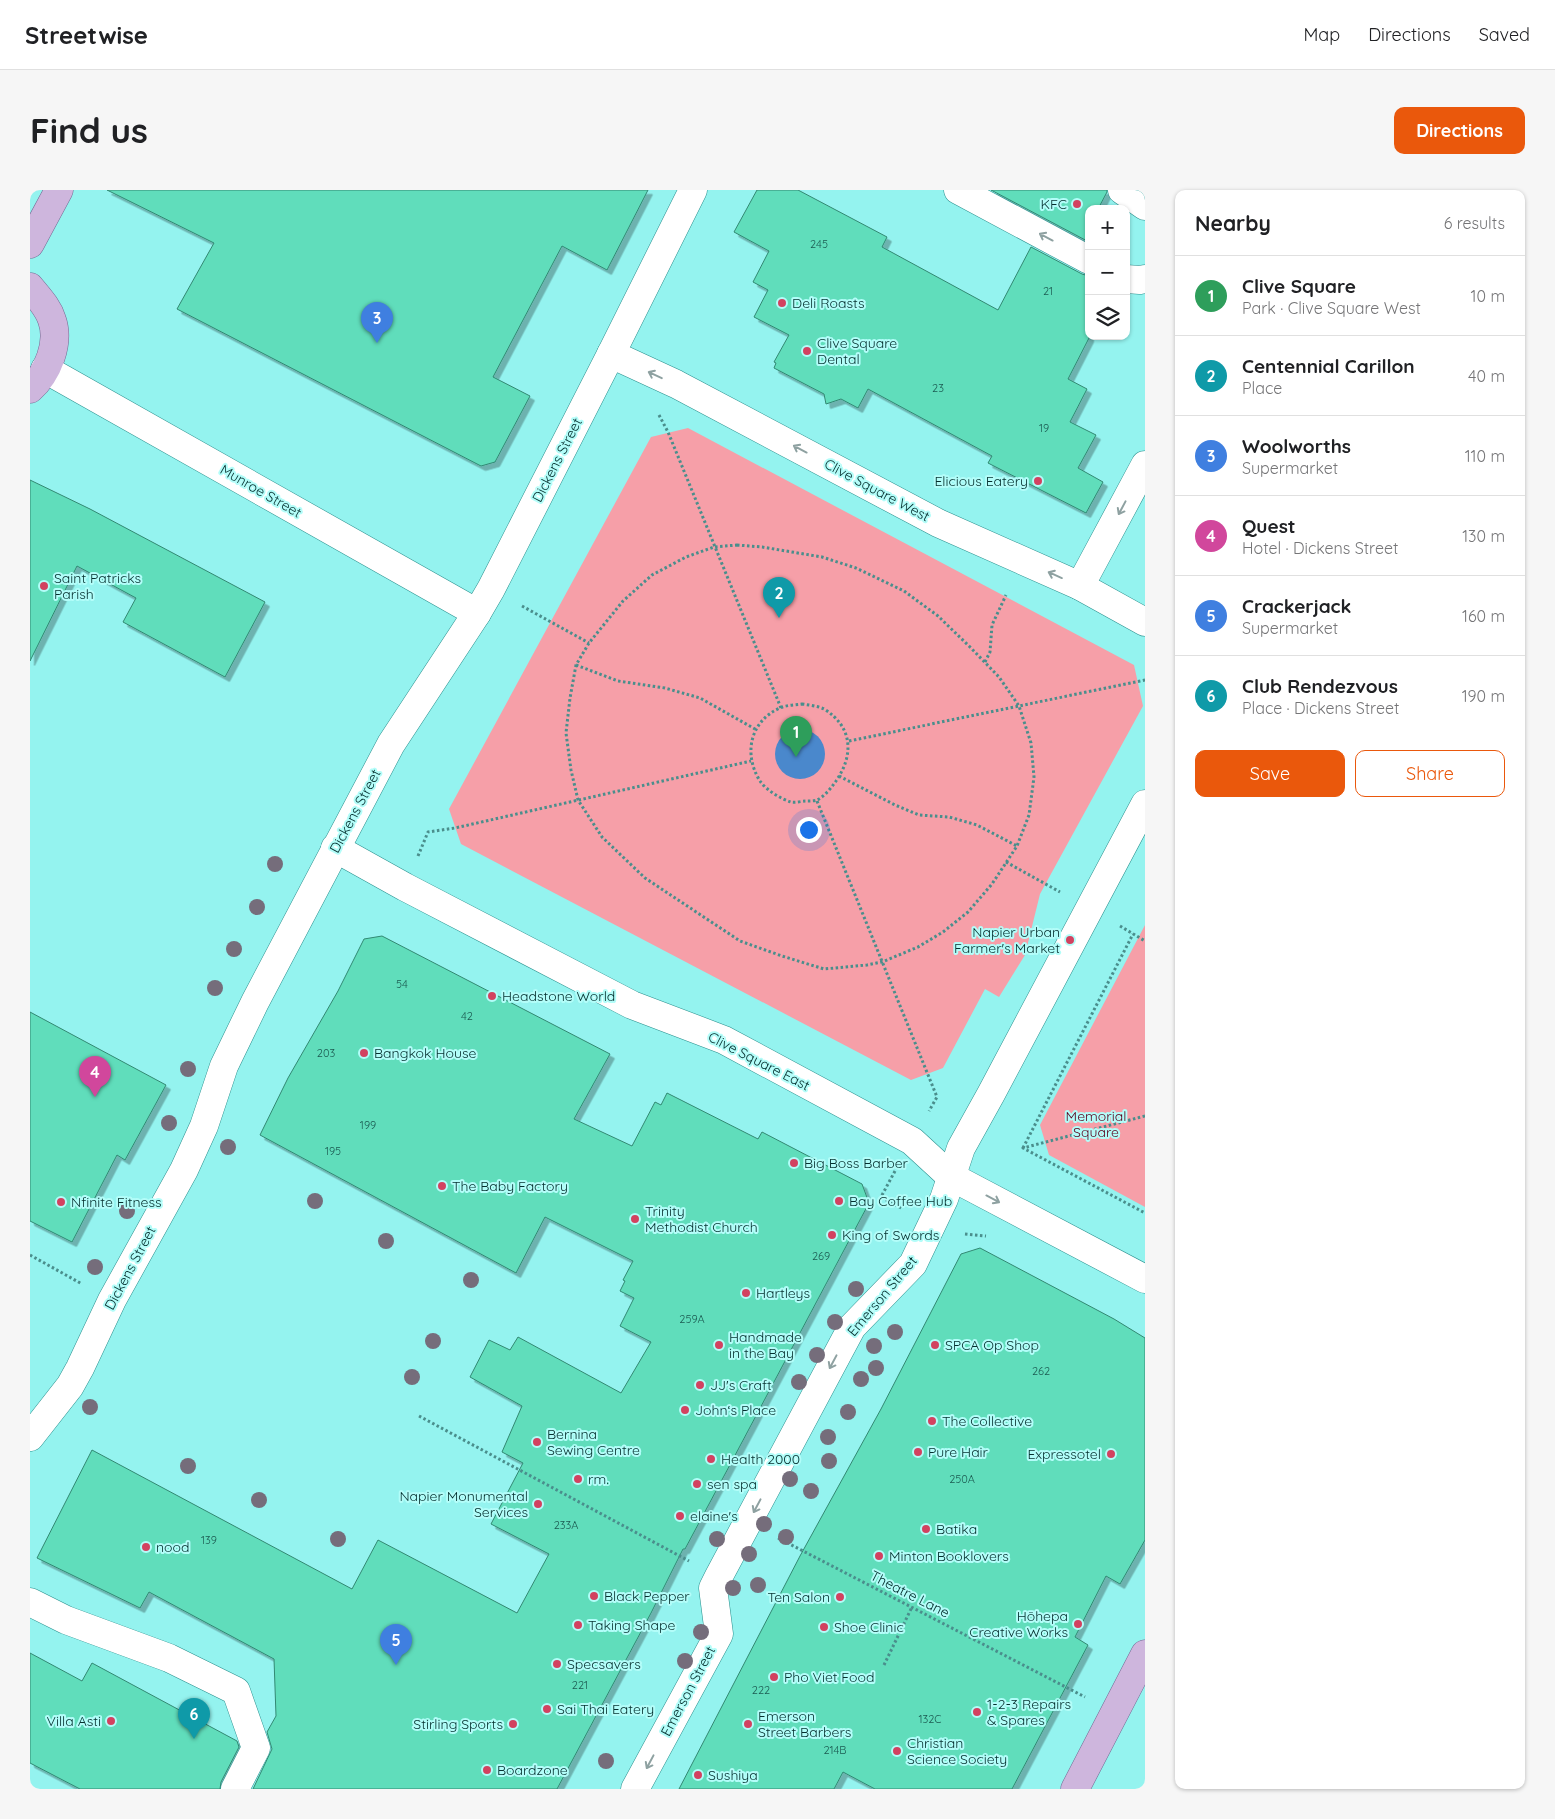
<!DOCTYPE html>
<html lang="en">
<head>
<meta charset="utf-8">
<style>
	:root { --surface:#fff; --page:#f6f6f6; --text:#202124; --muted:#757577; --line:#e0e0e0; --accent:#ea580c }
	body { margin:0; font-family:Quicksand,sans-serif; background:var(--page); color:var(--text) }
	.controls { position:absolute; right:15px; top:15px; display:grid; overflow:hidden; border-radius:10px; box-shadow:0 1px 4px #0004 }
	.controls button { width:45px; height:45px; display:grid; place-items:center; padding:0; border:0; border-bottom:1px solid var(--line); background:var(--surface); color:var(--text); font:25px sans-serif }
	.you { position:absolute; left:778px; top:639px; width:18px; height:18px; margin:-12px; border:4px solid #fff; border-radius:50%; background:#1a73e8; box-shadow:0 0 0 8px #1a73e833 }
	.badge { display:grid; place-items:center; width:32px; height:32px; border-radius:50%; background:var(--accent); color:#fff; font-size:16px; font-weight:700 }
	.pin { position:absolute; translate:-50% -41px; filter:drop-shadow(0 1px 2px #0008) }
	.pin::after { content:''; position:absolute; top:26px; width:18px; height:15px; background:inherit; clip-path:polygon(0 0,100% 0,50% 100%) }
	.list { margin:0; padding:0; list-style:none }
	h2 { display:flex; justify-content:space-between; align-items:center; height:65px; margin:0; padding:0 20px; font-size:21px }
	h2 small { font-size:16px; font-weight:400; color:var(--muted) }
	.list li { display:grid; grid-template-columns:32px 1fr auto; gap:15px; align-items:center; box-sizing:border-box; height:80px; padding:0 20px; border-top:1px solid var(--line) }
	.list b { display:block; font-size:19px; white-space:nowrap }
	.list p { margin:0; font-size:16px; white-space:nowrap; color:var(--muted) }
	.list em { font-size:16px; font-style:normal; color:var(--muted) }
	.actions { display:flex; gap:10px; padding:15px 20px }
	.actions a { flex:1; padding:11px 0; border:1px solid var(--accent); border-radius:10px; text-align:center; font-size:18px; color:var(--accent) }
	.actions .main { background:var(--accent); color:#fff }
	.icon { flex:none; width:28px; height:28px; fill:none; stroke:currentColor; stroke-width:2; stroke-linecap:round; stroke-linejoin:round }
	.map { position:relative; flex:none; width:1115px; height:1599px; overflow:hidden; border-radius:10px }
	header { display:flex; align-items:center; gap:30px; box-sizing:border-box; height:70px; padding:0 25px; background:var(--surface); border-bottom:1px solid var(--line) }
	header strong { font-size:24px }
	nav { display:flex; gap:28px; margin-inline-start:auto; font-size:18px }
	.intro { display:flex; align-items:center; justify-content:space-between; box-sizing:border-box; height:120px; padding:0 30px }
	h1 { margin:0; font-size:35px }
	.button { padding:12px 22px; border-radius:10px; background:var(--accent); color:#fff; font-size:18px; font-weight:700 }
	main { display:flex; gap:30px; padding:0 30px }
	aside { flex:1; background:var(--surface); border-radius:10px; box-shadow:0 1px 4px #0004 }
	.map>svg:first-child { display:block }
	.green { fill:#f69fa8 }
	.water { fill:#4a88cc }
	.building { fill:#60ddbb; stroke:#328872; filter:url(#shadow) }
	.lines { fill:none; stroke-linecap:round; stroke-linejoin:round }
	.minor-casing { stroke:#2b908e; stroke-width:29 }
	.major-casing { stroke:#726891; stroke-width:29 }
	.path { stroke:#4a8e8c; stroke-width:3; stroke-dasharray:2.5 2.5; stroke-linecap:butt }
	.minor { stroke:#fff; stroke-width:28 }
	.major { stroke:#ceb6dd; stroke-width:28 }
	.tree { fill:#756d7b }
	.oneway { stroke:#8ea1a1 }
	.poi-dot { fill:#d24260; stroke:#b3fdf9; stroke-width:2 }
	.labels { text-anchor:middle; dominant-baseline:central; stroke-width:4; stroke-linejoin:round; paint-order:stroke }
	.number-label { font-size:11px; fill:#1b5a51 }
	.poi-label { font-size:14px; fill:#042f2e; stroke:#b3fdf9; text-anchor:start }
	.street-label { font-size:14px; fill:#042f2e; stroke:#b3fdf9 }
	.park-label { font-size:14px; fill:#5b001c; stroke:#b3fdf9 }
</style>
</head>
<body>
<header>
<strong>Streetwise</strong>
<nav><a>Map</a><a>Directions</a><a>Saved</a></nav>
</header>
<div class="intro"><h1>Find us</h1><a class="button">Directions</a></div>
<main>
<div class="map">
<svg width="1115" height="1599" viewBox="0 0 1115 1599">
	<defs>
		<filter id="shadow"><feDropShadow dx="4.5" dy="4.5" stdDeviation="0" flood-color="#0004"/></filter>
	</defs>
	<rect width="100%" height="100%" fill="#94f3ef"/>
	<g class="green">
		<polygon points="658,238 1104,475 1113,516 1010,704 995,765 969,807 955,799 913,878 881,890 431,654 419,619 621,247"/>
		<polygon points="1115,735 1115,1017 1019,965 1010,935"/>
	</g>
	<circle class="water" cx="770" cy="564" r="25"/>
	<g class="building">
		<polygon points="77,0 618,0 577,80 532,56 463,187 500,206 465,272 451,276 147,119 184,53"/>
		<polygon points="727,0 768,0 857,47 852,57 968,120 1001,57 1052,84 1059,86 1059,148 1038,189 1057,199 1040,232 1066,245 1048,278 1073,292 1056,323 958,273 962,266 838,199 828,218 811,209 796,214 794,204 744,178 746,173 744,172 759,145 724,127 738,100 723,92 739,61 704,42"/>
		<polygon points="961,0 1077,0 1077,2 1068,19 1059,19 1059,52"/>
		<polygon points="0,290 60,319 235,412 195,487 93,432 106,408 47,376 0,471"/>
		<polygon points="352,746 580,864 544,929 602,956 625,912 631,915 637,903 728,949 732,942 832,994 839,1013 702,1271 655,1359 653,1359 621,1423 527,1599 223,1599 242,1559 237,1542 246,1526 244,1469 119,1402 110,1418 7,1368 62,1260 322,1399 348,1350 487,1423 519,1364 461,1334 493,1273 472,1262 492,1216 440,1187 459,1150 480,1160 488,1147 591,1203 621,1152 590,1136 604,1108 590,1101 595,1091 593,1090 603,1071 515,1027 486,1083 230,945 258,888 308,801 334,749"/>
		<polygon points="0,822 136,895 95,970 87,965 42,1052 0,1031"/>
		<polygon points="950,1058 1084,1129 1115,1148 1115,1350 1090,1394 1076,1386 1045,1447 1058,1455 982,1599 845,1599 813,1582 804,1599 649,1599 770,1366 851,1219 931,1064"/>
		<polygon points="0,1463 52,1491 62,1473 207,1551 209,1557 191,1592 190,1599 50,1599 0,1573"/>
	</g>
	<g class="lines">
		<defs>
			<g id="minor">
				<polyline points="928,0 1059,70"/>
				<polyline points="1092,0 1115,16"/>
				<polyline points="1096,89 1110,90 1115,89"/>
				<polyline points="581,164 646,194 908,333 1050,396 1115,432"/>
				<polyline points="15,179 447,423"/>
				<polyline points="1050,396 1115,275"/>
				<polyline points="305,658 375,697 602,815 694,850 882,951 920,986 1115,1089"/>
				<polyline points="0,1247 40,1196 50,1178 82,1110 154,980 174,936 194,876 225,812 361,554 447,423 461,399 581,164 663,0"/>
				<polyline points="0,1412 36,1430 139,1468 206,1501 226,1558 205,1599"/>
				<polyline points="605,1599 689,1444 683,1398 689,1386 822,1137 883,1074 914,1009 931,958 961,904 1115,614"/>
			</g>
			<g id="major">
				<polyline points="0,54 29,0"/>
				<path d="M 0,97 C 8,107 18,117 22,130 C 30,153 18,183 0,199"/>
				<polyline points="1045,1599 1115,1464"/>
			</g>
		</defs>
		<use href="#minor" class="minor-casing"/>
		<use href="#major" class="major-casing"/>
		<g class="path">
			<polyline points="629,225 638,242 751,518"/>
			<polygon points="707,355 732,357 792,367 826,378 874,401 908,426 940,457 969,487 989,516 1001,553 1004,587 999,625 987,656 962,694 938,722 913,742 888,757 852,772 837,775 794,779 752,766 710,751 615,688 572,647 548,610 541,580 536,543 540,508 546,475 559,453 593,411 622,385 656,367 684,357"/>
			<polyline points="492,416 559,453"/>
			<polyline points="955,472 960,462 962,435 976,405"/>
			<polyline points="546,475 588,491 635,498 670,508 725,539"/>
			<path d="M 772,514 C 779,515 788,516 794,519 C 823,537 824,565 806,591 C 801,598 795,606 787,610 C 784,611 780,611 776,611 C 772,611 766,613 761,612 C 751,609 736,600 730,591 C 713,564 720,531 750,518 C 756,515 765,515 772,514 Z"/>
			<polyline points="819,551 1115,490"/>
			<polyline points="809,586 865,615 889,625 919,627 947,635 987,656"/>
			<polyline points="787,611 907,907 899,921"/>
			<polyline points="388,666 398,642 425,638 721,571"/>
			<polyline points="976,672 1030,702"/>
			<polyline points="1090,736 1115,751"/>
			<polyline points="1115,926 993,958 1115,1023"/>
			<polyline points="993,958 1103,744"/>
			<polyline points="865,981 851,1007 873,1019"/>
			<polyline points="935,1044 956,1046"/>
			<polyline points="0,1065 52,1094"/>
			<polyline points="389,1226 659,1371"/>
			<polyline points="748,1348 1055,1507"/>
			<polyline points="854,1475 882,1417"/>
		</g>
		<use href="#minor" class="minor"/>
		<use href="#major" class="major"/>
	</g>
	<g class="tree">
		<circle cx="245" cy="674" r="8"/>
		<circle cx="227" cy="717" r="8"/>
		<circle cx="204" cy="759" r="8"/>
		<circle cx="185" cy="798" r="8"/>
		<circle cx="158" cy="879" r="8"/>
		<circle cx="139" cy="933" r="8"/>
		<circle cx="198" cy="957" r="8"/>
		<circle cx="285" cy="1011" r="8"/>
		<circle cx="97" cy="1021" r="8"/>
		<circle cx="356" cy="1051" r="8"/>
		<circle cx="65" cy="1077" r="8"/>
		<circle cx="441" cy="1090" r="8"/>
		<circle cx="826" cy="1099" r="8"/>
		<circle cx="805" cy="1132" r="8"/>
		<circle cx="865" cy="1142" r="8"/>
		<circle cx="403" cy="1151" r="8"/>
		<circle cx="844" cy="1156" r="8"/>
		<circle cx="787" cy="1165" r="8"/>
		<circle cx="846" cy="1178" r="8"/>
		<circle cx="382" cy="1187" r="8"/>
		<circle cx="831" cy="1189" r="8"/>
		<circle cx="769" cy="1192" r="8"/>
		<circle cx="60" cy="1217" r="8"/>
		<circle cx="818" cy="1222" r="8"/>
		<circle cx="798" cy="1247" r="8"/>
		<circle cx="799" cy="1271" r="8"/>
		<circle cx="158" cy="1276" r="8"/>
		<circle cx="760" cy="1289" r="8"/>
		<circle cx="781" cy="1301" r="8"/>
		<circle cx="229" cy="1310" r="8"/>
		<circle cx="734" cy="1334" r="8"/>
		<circle cx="756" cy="1347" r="8"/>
		<circle cx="308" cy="1349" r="8"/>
		<circle cx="687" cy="1349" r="8"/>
		<circle cx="719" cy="1364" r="8"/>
		<circle cx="728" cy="1395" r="8"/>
		<circle cx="703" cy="1398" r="8"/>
		<circle cx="671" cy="1442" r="8"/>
		<circle cx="655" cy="1471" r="8"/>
		<circle cx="576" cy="1571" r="8"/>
	</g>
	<defs><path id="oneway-shaft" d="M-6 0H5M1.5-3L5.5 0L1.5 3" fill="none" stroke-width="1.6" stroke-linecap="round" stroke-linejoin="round" transform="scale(1.25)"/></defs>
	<g class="oneway">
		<use href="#oneway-shaft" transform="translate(1016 47) rotate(-152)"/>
		<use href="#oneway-shaft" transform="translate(625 185) rotate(-155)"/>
		<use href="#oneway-shaft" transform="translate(770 259) rotate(-152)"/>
		<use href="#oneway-shaft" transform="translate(1092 318) rotate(118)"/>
		<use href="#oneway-shaft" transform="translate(1025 385) rotate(-156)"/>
		<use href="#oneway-shaft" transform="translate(963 1009) rotate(28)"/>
		<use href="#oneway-shaft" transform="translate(803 1172) rotate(118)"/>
		<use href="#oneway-shaft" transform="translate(727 1316) rotate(118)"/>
		<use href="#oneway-shaft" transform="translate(620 1572) rotate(118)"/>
	</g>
	<g class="poi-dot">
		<circle cx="1047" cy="14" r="5"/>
		<circle cx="752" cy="113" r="5"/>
		<circle cx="777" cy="161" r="5"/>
		<circle cx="1008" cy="291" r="5"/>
		<circle cx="14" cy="396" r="5"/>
		<circle cx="1040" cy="750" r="5"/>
		<circle cx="462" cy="806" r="5"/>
		<circle cx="334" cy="863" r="5"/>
		<circle cx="764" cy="973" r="5"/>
		<circle cx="412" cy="996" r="5"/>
		<circle cx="809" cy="1011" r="5"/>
		<circle cx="31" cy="1012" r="5"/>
		<circle cx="605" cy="1029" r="5"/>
		<circle cx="802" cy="1045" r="5"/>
		<circle cx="716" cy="1103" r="5"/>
		<circle cx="689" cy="1155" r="5"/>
		<circle cx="905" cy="1155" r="5"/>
		<circle cx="670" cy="1195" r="5"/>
		<circle cx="655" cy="1220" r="5"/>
		<circle cx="902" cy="1231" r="5"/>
		<circle cx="507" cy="1252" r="5"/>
		<circle cx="888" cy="1262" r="5"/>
		<circle cx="1081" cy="1264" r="5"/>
		<circle cx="681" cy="1269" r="5"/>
		<circle cx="548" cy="1289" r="5"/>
		<circle cx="667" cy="1294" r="5"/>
		<circle cx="508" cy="1314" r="5"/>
		<circle cx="650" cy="1326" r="5"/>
		<circle cx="896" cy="1339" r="5"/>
		<circle cx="116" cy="1357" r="5"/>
		<circle cx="849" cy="1366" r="5"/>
		<circle cx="564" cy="1406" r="5"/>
		<circle cx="810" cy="1407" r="5"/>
		<circle cx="1048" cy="1434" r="5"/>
		<circle cx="548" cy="1435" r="5"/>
		<circle cx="794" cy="1437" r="5"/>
		<circle cx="527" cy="1474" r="5"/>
		<circle cx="744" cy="1487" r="5"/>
		<circle cx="517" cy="1519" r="5"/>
		<circle cx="947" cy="1522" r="5"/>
		<circle cx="81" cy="1531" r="5"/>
		<circle cx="483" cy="1534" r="5"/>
		<circle cx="718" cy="1534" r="5"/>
		<circle cx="867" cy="1561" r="5"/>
		<circle cx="457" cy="1580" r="5"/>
		<circle cx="668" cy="1585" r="5"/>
	</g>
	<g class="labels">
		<g class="number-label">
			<text x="789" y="54">245</text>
			<text x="1018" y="101">21</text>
			<text x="908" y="198">23</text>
			<text x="1014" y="238">19</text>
			<text x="372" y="794">54</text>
			<text x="437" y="826">42</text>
			<text x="296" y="863">203</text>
			<text x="338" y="935">199</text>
			<text x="303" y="961">195</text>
			<text x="791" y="1066">269</text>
			<text x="662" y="1129">259A</text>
			<text x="1011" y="1181">262</text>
			<text x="932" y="1289">250A</text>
			<text x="536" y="1335">233A</text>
			<text x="179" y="1350">139</text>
			<text x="550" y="1495">221</text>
			<text x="731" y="1500">222</text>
			<text x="900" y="1529">132C</text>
			<text x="805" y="1560">214B</text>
		</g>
		<g class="poi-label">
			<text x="1037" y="14" text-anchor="end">KFC</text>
			<text x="762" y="113">Deli Roasts</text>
			<text x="787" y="153">Clive Square<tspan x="787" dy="16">Dental</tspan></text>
			<text x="998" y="291" text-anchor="end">Elicious Eatery</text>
			<text x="24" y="388">Saint Patricks<tspan x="24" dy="16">Parish</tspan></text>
			<text x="1030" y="742" text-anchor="end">Napier Urban<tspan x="1030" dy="16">Farmer's Market</tspan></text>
			<text x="472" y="806">Headstone World</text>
			<text x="344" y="863">Bangkok House</text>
			<text x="774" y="973">Big Boss Barber</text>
			<text x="422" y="996">The Baby Factory</text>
			<text x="819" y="1011">Bay Coffee Hub</text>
			<text x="41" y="1012">Nfinite Fitness</text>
			<text x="615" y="1021">Trinity<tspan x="615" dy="16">Methodist Church</tspan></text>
			<text x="812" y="1045">King of Swords</text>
			<text x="726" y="1103">Hartleys</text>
			<text x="699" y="1147">Handmade<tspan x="699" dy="16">in the Bay</tspan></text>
			<text x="915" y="1155">SPCA Op Shop</text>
			<text x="680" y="1195">JJ's Craft</text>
			<text x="665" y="1220">John‘s Place</text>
			<text x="912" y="1231">The Collective</text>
			<text x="517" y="1244">Bernina<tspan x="517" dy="16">Sewing Centre</tspan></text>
			<text x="898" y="1262">Pure Hair</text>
			<text x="1071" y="1264" text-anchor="end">Expressotel</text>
			<text x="691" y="1269">Health 2000</text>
			<text x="558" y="1289">rm.</text>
			<text x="677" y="1294">sen spa</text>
			<text x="498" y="1306" text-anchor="end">Napier Monumental<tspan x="498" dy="16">Services</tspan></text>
			<text x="660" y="1326">elaine's</text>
			<text x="906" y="1339">Batika</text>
			<text x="126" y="1357">nood</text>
			<text x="859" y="1366">Minton Booklovers</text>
			<text x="574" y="1406">Black Pepper</text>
			<text x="800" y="1407" text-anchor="end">Ten Salon</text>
			<text x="1038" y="1426" text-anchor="end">Hōhepa<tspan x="1038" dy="16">Creative Works</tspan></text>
			<text x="558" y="1435">Taking Shape</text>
			<text x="804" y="1437">Shoe Clinic</text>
			<text x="537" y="1474">Specsavers</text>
			<text x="754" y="1487">Pho Viet Food</text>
			<text x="957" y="1514">1-2-3 Repairs<tspan x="957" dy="16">&amp; Spares</tspan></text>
			<text x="527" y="1519">Sai Thai Eatery</text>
			<text x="728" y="1526">Emerson<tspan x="728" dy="16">Street Barbers</tspan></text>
			<text x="71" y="1531" text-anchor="end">Villa Asti</text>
			<text x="473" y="1534" text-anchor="end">Stirling Sports</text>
			<text x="877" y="1553">Christian<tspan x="877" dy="16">Science Society</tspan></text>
			<text x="467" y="1580">Boardzone</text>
			<text x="678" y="1585">Sushiya</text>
		</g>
		<g class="street-label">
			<text transform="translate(527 270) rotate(-63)">Dickens Street</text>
			<text transform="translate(847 300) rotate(28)">Clive Square West</text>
			<text transform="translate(231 301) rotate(30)">Munroe Street</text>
			<text transform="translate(325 621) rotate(-62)">Dickens Street</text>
			<text transform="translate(729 871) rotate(27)">Clive Square East</text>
			<text transform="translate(100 1078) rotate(-62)">Dickens Street</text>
			<text transform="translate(852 1106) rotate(-50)">Emerson Street</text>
			<text transform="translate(880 1404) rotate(27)">Theatre Lane</text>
			<text transform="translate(658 1501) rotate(-62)">Emerson Street</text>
		</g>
		<g class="park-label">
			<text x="1066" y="926">Memorial<tspan x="1066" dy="16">Square</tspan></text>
		</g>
	</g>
</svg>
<div class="controls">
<button>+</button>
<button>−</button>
<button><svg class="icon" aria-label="layers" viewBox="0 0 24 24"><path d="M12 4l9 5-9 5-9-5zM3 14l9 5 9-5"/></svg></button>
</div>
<div class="you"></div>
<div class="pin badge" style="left:766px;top:567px;background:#2e9e5b">1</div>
<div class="pin badge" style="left:749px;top:428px;background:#0f9aa8">2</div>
<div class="pin badge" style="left:347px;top:153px;background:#3f7fe0">3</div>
<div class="pin badge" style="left:65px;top:907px;background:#d1479c">4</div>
<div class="pin badge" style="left:366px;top:1475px;background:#3f7fe0">5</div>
<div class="pin badge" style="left:164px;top:1549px;background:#0f9aa8">6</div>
</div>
<aside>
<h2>Nearby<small>6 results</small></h2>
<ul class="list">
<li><span class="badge" style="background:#2e9e5b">1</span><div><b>Clive Square</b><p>Park · Clive Square West</p></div><em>10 m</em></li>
<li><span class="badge" style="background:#0f9aa8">2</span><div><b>Centennial Carillon</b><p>Place</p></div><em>40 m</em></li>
<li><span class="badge" style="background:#3f7fe0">3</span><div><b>Woolworths</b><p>Supermarket</p></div><em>110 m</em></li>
<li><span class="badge" style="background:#d1479c">4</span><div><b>Quest</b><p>Hotel · Dickens Street</p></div><em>130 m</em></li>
<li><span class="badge" style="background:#3f7fe0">5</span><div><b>Crackerjack</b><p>Supermarket</p></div><em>160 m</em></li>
<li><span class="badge" style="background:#0f9aa8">6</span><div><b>Club Rendezvous</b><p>Place · Dickens Street</p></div><em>190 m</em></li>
</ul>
<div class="actions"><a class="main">Save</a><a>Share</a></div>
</aside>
</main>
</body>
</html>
